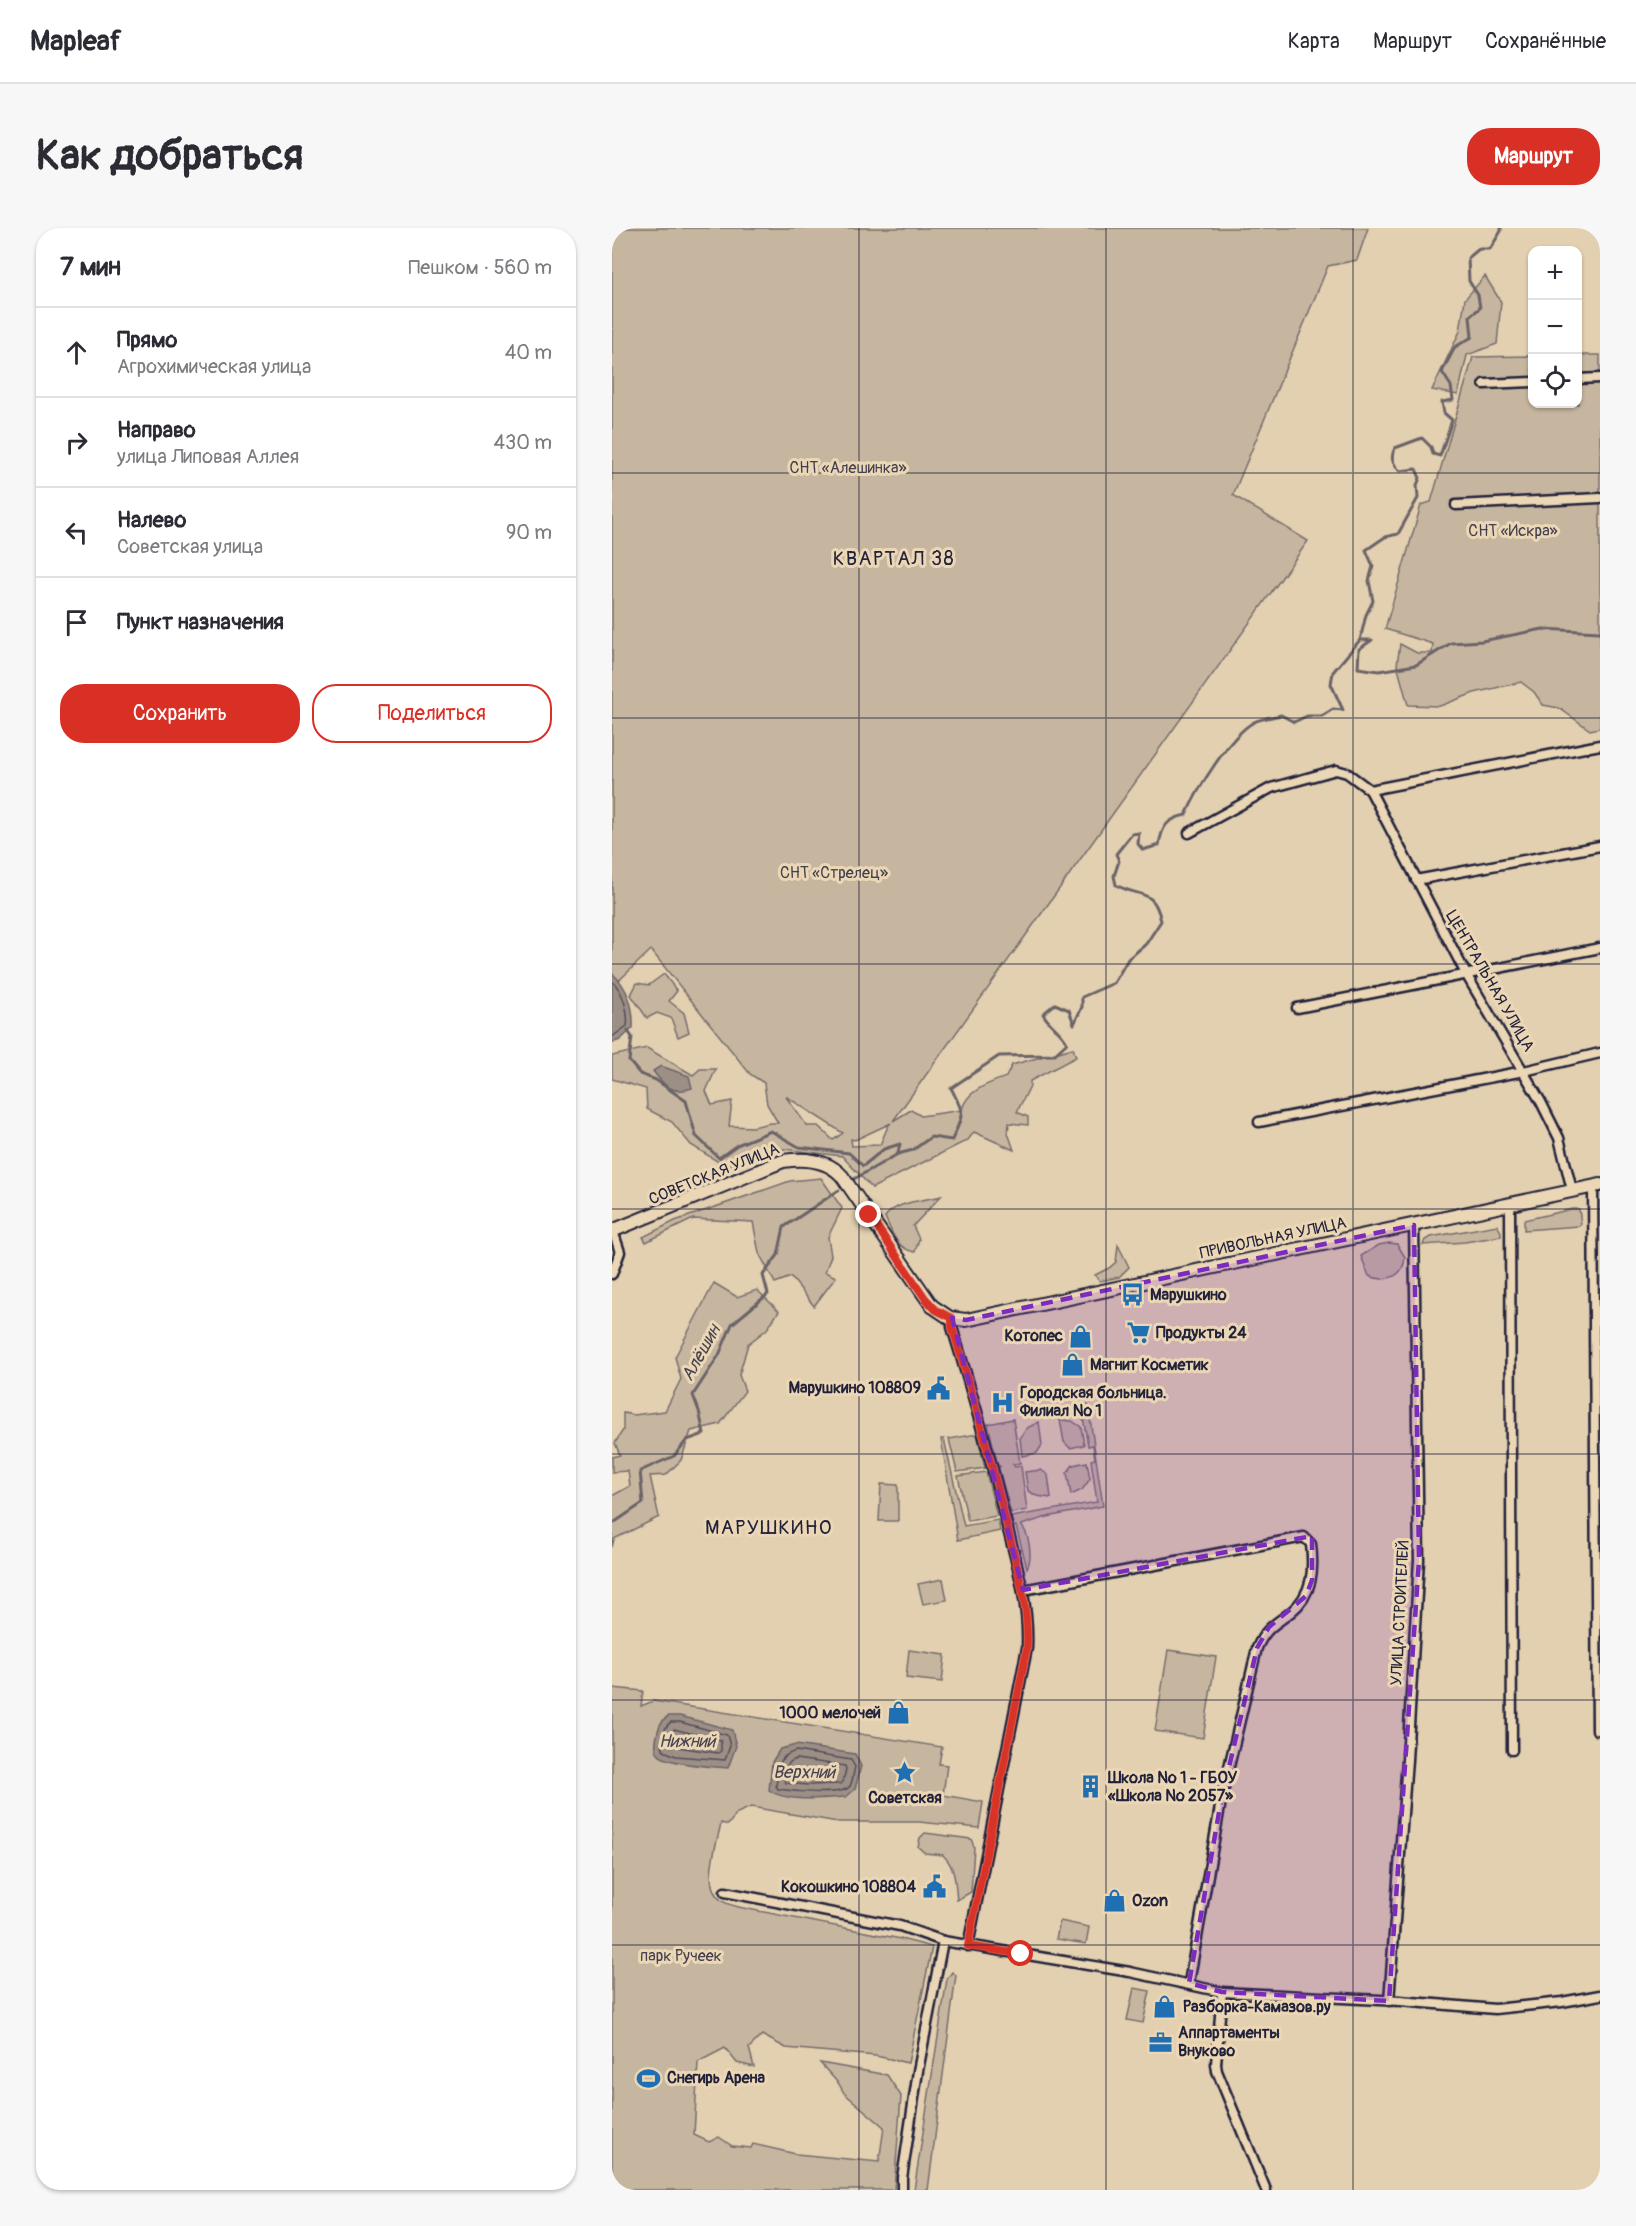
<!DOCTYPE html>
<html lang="ru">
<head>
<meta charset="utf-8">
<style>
	:root { --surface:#fff; --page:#f7f7f7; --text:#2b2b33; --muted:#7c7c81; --line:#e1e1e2; --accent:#d93025 }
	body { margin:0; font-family:Pangolin,sans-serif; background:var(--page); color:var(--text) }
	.controls { position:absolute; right:18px; top:18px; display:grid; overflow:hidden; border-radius:12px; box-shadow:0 2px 4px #0004 }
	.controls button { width:54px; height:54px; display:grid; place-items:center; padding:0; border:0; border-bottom:2px solid var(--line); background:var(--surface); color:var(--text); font:30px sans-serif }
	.stop { position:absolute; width:18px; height:18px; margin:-14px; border:4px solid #d93025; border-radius:50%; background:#fff }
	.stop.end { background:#d93025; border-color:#fff; box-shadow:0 2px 6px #0008 }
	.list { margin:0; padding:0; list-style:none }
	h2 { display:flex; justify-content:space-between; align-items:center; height:78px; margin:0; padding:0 24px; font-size:26px }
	h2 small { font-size:20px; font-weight:400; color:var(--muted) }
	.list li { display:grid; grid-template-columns:39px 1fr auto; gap:18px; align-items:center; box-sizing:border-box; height:90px; padding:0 24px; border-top:2px solid var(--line) }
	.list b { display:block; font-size:22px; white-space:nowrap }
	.list p { margin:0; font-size:20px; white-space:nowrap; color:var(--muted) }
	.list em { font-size:20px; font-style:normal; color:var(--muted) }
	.actions { display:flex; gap:12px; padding:18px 24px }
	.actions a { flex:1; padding:14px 0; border:2px solid var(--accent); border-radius:24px; text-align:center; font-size:21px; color:var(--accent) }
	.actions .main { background:var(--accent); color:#fff }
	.icon { flex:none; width:33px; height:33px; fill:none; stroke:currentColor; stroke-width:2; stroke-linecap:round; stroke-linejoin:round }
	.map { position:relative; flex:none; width:988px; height:1962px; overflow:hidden; border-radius:24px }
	header { display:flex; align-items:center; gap:36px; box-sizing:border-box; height:84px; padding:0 30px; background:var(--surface); border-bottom:2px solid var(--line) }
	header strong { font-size:28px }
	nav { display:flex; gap:33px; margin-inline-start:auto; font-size:21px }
	.intro { display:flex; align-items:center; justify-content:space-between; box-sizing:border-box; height:144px; padding:0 36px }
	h1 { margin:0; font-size:42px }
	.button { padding:15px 27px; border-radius:24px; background:var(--accent); color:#fff; font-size:21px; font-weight:700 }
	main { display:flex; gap:36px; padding:0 36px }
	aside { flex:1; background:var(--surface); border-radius:24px; box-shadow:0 2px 4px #0004 }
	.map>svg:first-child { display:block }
	.green { fill:#c7b69f; stroke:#746c6d; stroke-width:1.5; fill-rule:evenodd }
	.water { fill:#9c8f85; stroke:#6b6367; stroke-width:1.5 }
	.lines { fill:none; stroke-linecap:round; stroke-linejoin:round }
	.shore { stroke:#534e59; stroke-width:1.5 }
	.stream { stroke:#6b6367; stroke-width:3 }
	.street-casing { stroke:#22223b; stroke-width:13 }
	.secondary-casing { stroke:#22223b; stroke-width:16 }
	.street { stroke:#ebd7b5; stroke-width:8 }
	.secondary { stroke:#ebd7b5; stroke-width:12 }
	.route { stroke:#d93025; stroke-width:8 }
	.marked { fill:#7b2cbf; fill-opacity:0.2; stroke:#7b2cbf; stroke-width:4.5; stroke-dasharray:12 8; stroke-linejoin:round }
	.grid { fill:none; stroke:#22223b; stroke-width:1.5; stroke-opacity:0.55 }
	.labels { text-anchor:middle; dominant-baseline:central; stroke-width:6; stroke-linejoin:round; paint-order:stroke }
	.park-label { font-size:16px; fill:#43404f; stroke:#ebd7b5 }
	.street-label { font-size:16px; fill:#22223b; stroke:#ebd7b5 }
	.poi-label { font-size:16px; font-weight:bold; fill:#22223b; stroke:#ebd7b5; text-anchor:start }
	.water-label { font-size:18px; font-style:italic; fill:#474351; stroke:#ebd7b5 }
	.quarter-label { font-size:20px; letter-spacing:1.5px; fill:#22223b; stroke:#ebd7b5 }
</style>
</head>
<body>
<header>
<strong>Mapleaf</strong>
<nav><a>Карта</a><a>Маршрут</a><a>Сохранённые</a></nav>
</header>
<div class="intro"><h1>Как добраться</h1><a class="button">Маршрут</a></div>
<main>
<aside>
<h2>7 мин<small>Пешком · 560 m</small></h2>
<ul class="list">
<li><svg class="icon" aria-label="ahead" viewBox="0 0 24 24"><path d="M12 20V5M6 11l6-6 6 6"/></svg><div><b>Прямо</b><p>Агрохимическая улица</p></div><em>40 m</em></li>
<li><svg class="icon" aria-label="right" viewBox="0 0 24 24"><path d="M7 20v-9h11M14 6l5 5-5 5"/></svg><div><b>Направо</b><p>улица Липовая Аллея</p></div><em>430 m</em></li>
<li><svg class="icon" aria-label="left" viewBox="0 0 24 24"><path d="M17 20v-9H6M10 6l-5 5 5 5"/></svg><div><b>Налево</b><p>Советская улица</p></div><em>90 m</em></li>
<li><svg class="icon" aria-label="arrive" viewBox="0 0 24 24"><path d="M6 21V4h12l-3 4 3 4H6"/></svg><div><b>Пункт назначения</b></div></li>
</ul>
<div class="actions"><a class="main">Сохранить</a><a>Поделиться</a></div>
</aside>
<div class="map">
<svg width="988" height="1962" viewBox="0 0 988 1962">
	<rect width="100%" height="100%" fill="#e3d0b0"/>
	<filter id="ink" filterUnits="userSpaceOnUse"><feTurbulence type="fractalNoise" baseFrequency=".0167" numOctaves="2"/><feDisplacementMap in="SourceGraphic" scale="12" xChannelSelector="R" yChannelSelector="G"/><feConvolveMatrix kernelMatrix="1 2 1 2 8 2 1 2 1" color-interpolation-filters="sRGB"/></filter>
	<g filter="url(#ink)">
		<g class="green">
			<path d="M 0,0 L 756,0 L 745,32 L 716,38 L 621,267 L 696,313 L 281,893 L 299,882 L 309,888 L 350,882 C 354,863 377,855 394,849 L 400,837 L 461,820 L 464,829 L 418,853 L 418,858 L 405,884 L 416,889 L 416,897 L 397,895 L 396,905 L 402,922 L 362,904 L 356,912 L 260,960 L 230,928 L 171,921 L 113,938 L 79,917 L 60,894 L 35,881 L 34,861 L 0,851 L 0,828 L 35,820 L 81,847 L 88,841 L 104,841 L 94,863 L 100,877 L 120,873 L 117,898 L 141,899 L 158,895 L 166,895 L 155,876 L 152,855 L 138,846 L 39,722 L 0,759 ZM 174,869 L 175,869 L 231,905 L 221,912 L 206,898 L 195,898 ZM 279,895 L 276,898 L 268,917 L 240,918 L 239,911 L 243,912 Z"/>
			<polygon points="873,48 889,74 885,116 855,127 846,167 820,162 848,103 853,71"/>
			<polygon points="966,127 988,127 988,500 978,502 947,480 931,477 922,464 909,454 862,465 828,478 796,477 785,437 788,416 805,425 820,425 821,416 773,401 809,277 819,274 861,129 920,128 921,176 966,176"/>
			<polygon points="52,746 65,763 57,773 72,785 77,804 66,809 59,790 45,785 35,790 19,767 25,755 37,757"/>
			<polygon points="209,950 230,980 216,1009 219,1028 213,1044 224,1049 202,1078 179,1049 163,1055 147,1025 141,994 81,991 34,1014 31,1009 63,993 178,953"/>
			<path d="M 329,968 L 301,998 L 307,1011 L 303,1024 C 285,1021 280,1005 273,989 C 284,973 311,973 329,968 Z"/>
			<polygon points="960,981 967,981 969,996 967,998 912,1002 912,992"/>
			<polygon points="885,997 889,1004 889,1008 853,1014 811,1017 813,1012 819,1009"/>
			<path d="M 777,1015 L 785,1016 L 793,1029 C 792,1049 774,1055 757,1048 L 749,1028 L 767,1017 Z"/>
			<polygon points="506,1017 517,1039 507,1049 488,1053 483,1047 497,1040 504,1034"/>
			<polygon points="102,1055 125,1069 145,1062 167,1083 155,1101 136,1116 127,1147 133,1163 108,1196 79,1203 69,1232 54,1247 38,1248 47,1289 2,1311 0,1319 0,1268 18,1258 16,1243 0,1244 0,1229 8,1227 3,1215 11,1202 11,1185 22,1187 53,1183 69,1151 63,1129"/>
			<path d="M 476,1177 L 491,1278 L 435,1289 L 409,1297 C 417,1305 421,1329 415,1340 L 404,1298 L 402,1299 L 399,1289 L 485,1274 L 479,1232 L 483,1231 L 481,1217 L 476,1218 L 469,1178 Z"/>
			<polygon points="401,1191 408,1235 401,1236 403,1239 409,1238 415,1282 399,1285 387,1241 388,1238 386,1238 376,1196"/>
			<polygon points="448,1192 460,1193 469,1199 472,1217 458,1220 452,1214"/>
			<polygon points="427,1194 430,1217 425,1225 410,1228 408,1210 415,1200"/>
			<polygon points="365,1206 373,1240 345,1244 337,1211"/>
			<polygon points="329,1211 332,1211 352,1298 386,1292 388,1303 346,1312"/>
			<polygon points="475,1234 478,1251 470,1262 459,1267 455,1245 461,1237"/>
			<polygon points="429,1242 436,1247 439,1270 425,1268 416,1263 413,1244"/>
			<polygon points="374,1244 385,1288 356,1293 346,1248"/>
			<polygon points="269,1256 286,1257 286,1293 267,1293"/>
			<polygon points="331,1351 335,1372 311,1376 306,1356"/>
			<polygon points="297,1422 333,1427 330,1454 294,1450"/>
			<polygon points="556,1422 604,1429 591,1510 543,1503"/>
			<path d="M 0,1460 L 31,1463 L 29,1478 L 41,1473 L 330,1519 L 327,1536 L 335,1537 L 331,1567 L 371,1574 L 367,1600 L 307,1594 L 226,1594 L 139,1579 L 125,1585 L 116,1597 L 109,1595 C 105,1616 89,1658 109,1672 C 115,1677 124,1678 131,1680 L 289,1711 L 320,1719 L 296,1835 L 264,1828 L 174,1820 L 150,1807 L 137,1820 L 142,1839 L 125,1835 L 113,1820 L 86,1834 L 82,1907 L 97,1914 L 107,1909 L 120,1918 L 139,1920 L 141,1916 L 184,1926 L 267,1934 L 272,1899 L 232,1865 L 227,1856 L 208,1835 L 275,1847 L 289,1868 L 282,1962 L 0,1962 Z"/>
			<path d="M 313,1605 L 359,1611 L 362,1619 L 359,1664 L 345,1672 C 343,1654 344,1640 331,1627 L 313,1625 L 306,1619 L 308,1610 Z"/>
			<polygon points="448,1693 477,1699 474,1716 444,1711"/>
			<polygon points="340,1744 344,1747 316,1962 302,1962 335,1751"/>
			<polygon points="522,1760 538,1763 531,1795 515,1792"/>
		</g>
		<g class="water">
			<path d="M 0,745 C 16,759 22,780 21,800 L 8,812 L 0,815 Z"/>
			<path d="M 49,838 L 77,848 L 80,860 C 61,867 52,858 41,843 Z"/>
			<path d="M 57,1488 L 68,1488 L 120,1502 L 124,1518 L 116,1540 C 102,1539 53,1536 46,1526 C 42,1520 44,1513 45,1507 C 47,1498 49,1492 57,1488 Z"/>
			<path d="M 184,1517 L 243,1526 L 249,1538 L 243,1561 L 234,1569 C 212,1570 174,1575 157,1562 L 160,1534 L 168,1521 Z"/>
		</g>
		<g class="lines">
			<g class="shore">
				<path d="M 0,753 C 11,763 17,784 15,798 L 0,809"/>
				<path d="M 59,1494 L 68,1494 L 115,1507 L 118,1518 L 113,1532 L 64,1528 L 52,1523 C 48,1515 51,1499 59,1494 Z"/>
				<polygon points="62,1501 109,1513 109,1523 106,1525 59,1518 57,1515"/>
				<path d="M 184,1523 L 239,1532 L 243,1539 C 241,1545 241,1553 238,1558 C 231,1569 179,1563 166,1561 L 164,1558 C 167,1540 164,1529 184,1523 Z"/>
				<path d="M 184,1531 L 233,1538 L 234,1541 L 231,1554 L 228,1556 L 196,1557 L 174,1555 C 170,1545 174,1534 184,1531 Z"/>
			</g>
			<g class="stream">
				<polyline points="748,412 760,412 747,421 746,440 767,443 804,437 839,415 870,413 931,401 988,404"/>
				<polyline points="16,803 20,809 17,833 28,846 44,852 74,873 84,908 107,930 125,917 159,903 187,919 237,925 251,938 272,921 288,916 286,925"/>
				<path d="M 242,951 L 286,926 L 301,922 L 319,909 L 340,912 C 352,884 353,887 339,860 L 387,828 L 442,827 L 455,815 C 448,802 438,798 431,786 L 443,776 L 457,782 L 462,796 L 470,779 L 470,769 L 502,755 L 516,731 L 534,716 L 549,693 C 542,659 527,670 504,657 L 502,648 L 507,633 L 504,626 L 520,606 L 527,605 L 526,616 L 531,622 L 547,617 C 550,598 555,591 574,587 C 585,562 618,507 642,494 C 650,490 661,489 669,487 L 682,494 L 695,488 L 710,488 L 721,481 L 731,482 L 719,456 L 721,444 L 748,412 L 754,387 L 761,373 L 757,353 L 761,338 L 754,322 L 773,309 L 786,306 L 806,270 L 805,257 L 808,250 L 804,241 L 788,243 C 780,235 778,230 783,220 L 810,210 L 819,219 L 821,226 L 828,228 L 840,192 L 832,185 L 830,174 L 841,172 L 839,158 L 830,144 L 843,119 L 860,109 L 858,88 L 868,80 L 866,67 L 857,53 L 856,30 L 867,21 L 878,21 L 889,3 L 889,0"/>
				<polyline points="0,1296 31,1275 28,1243 62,1228 75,1212 92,1206 87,1183 81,1167 107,1127 120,1096 156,1066 151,1047 166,1027 172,999 227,962"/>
			</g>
			<defs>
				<g id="street">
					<polyline points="966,151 988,150"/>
					<polyline points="872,156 921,154"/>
					<polyline points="844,277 988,270"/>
					<polyline points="758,562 988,517"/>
					<polyline points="577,605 659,560 724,542 735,545 758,562 854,746 929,874 947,910 960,962"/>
					<polyline points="804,652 988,618"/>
					<polyline points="685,780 988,720"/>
					<polyline points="647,894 912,843 988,825"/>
					<polyline points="981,958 985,1502"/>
					<polyline points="898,976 900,1522"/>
					<polyline points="0,1046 8,1024 1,1003"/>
					<path d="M 340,1090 L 340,1099 C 360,1164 378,1228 394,1294 C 405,1336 417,1376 415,1420 L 356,1718"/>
					<path d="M 411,1362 L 692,1309 L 699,1316 C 702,1342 701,1366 679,1384 C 663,1397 654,1399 645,1420 L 609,1573 L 577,1755"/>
					<polyline points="113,1664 288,1698 331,1713 518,1744 610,1764 788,1773 883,1781 950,1774 988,1767"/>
					<polyline points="610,1764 604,1836 605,1843 654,1962"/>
					<polyline points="777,1773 795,1532 807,1332 802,997"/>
					<polyline points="290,1962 290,1950 306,1843 331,1713"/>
				</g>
				<path id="secondary" d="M 0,1003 L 171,933 C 192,930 215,931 230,948 L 320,1078 L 338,1090 L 354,1092 L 988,957"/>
			</defs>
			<use href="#street" class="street-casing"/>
			<use href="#secondary" class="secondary-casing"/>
			<use href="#street" class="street"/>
			<use href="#secondary" class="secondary"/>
		</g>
	</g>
	<g class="lines" filter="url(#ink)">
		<path class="route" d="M 257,987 L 313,1070 L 324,1082 L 340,1090 L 340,1099 C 360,1164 378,1228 394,1294 C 404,1336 417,1376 415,1420 L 356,1718 L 409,1726"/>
	</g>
	<path class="marked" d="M 802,997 L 807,1332 L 777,1773 L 610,1764 L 577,1755 L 609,1573 L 645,1420 L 657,1399 L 694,1368 L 700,1352 L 700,1308 L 411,1362 L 340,1090 L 354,1092 Z"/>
	<path class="grid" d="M 247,0 L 247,1962M 494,0 L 494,1962M 741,0 L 741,1962M 0,245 L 988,245M 0,490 L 988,490M 0,736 L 988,736M 0,981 L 988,981M 0,1226 L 988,1226M 0,1472 L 988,1472M 0,1717 L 988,1717"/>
	<defs>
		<symbol id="bus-bare" viewBox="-9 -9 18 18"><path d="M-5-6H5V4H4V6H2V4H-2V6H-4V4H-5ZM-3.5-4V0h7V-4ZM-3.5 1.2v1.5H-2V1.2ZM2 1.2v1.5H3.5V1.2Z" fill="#1f6fb2" stroke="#ebd7b5" stroke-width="2.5" paint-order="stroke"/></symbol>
		<symbol id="supermarket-bare" viewBox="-9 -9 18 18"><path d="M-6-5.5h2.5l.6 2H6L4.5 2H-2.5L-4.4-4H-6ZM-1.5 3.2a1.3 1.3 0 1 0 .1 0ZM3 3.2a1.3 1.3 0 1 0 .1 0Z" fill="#1f6fb2" stroke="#ebd7b5" stroke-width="2.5" paint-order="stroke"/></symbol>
		<symbol id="shop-bare" viewBox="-9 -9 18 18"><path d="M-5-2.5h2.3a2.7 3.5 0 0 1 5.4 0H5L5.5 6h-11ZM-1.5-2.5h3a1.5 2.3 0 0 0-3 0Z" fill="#1f6fb2" stroke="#ebd7b5" stroke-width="2.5" paint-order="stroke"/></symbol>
		<symbol id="civic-bare" viewBox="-9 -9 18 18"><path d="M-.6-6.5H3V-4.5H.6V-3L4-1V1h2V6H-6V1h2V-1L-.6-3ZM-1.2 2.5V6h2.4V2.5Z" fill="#1f6fb2" stroke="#ebd7b5" stroke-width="2.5" paint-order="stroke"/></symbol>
		<symbol id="hospital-bare" viewBox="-9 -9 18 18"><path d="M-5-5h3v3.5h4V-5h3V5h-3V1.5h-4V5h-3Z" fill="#1f6fb2" stroke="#ebd7b5" stroke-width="2.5" paint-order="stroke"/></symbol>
		<symbol id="sight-bare" viewBox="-9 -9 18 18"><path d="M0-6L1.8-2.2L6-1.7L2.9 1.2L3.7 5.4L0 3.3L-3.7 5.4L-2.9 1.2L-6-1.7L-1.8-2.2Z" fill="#1f6fb2" stroke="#ebd7b5" stroke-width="2.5" paint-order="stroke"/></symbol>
		<symbol id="building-bare" viewBox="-9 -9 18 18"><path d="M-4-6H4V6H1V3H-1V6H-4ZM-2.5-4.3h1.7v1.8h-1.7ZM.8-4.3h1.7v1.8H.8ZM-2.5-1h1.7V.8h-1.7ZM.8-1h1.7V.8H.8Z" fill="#1f6fb2" stroke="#ebd7b5" stroke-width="2.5" paint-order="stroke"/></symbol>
		<symbol id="office-bare" viewBox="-9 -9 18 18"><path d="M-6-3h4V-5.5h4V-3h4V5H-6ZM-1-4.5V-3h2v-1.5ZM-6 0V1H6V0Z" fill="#1f6fb2" stroke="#ebd7b5" stroke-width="2.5" paint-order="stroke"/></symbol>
		<symbol id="stadium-bare" viewBox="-9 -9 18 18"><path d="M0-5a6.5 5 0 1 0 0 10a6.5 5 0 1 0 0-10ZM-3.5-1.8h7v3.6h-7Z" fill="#1f6fb2" stroke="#ebd7b5" stroke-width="2.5" paint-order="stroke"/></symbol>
	</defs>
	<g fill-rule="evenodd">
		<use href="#bus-bare" x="504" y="1050" width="33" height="33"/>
		<use href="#supermarket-bare" x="510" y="1088" width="33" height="33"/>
		<use href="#shop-bare" x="452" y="1092" width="33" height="33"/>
		<use href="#shop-bare" x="444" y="1120" width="33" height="33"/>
		<use href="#civic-bare" x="310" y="1144" width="33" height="33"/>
		<use href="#hospital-bare" x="374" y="1158" width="33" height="33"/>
		<use href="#shop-bare" x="270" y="1468" width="33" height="33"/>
		<use href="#sight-bare" x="276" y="1528" width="33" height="33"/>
		<use href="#building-bare" x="462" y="1542" width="33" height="33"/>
		<use href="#civic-bare" x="306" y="1642" width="33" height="33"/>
		<use href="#shop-bare" x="486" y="1656" width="33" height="33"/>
		<use href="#shop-bare" x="536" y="1762" width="33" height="33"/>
		<use href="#office-bare" x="532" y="1798" width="33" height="33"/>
		<use href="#stadium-bare" x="20" y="1834" width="33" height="33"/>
	</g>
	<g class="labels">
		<g class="park-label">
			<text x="236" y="240">СНТ «Алешинка»</text>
			<text x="901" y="303">СНТ «Искра»</text>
			<text x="222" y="645">СНТ «Стрелец»</text>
			<text x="69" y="1728">парк Ручеек</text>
		</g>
		<g class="street-label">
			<text transform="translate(878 753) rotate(60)">ЦЕНТРАЛЬНАЯ УЛИЦА</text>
			<text transform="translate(102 946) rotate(-22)">СОВЕТСКАЯ УЛИЦА</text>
			<text transform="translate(661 1010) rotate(-12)">ПРИВОЛЬНАЯ УЛИЦА</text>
			<text transform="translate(788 1385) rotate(-87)">УЛИЦА СТРОИТЕЛЕЙ</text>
		</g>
		<g class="poi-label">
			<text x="538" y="1067">Марушкино</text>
			<text x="544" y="1105">Продукты 24</text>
			<text x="451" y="1108" text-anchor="end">Котопес</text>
			<text x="478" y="1137">Магнит Косметик</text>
			<text x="309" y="1160" text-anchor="end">Марушкино 108809</text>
			<text x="408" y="1165">Городская больница.<tspan x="408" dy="18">Филиал № 1</tspan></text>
			<text x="269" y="1485" text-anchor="end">1000 мелочей</text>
			<text x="496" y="1550">Школа № 1 - ГБОУ<tspan x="496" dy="18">«Школа № 2057»</tspan></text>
			<text x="293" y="1570" text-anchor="middle">Советская</text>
			<text x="304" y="1659" text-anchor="end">Кокошкино 108804</text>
			<text x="520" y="1673">Ozon</text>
			<text x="571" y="1779">Разборка-Камазов.ру</text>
			<text x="566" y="1805">Аппартаменты<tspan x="566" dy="18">Внуково</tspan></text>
			<text x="55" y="1850">Снегирь Арена</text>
		</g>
		<g class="water-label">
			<text transform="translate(89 1125) rotate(-61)">Алёшин</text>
			<text x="75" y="1513">Нижний</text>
			<text x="192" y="1544">Верхний</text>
		</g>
		<g class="quarter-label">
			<text x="282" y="330">КВАРТАЛ 38</text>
			<text x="157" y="1299">МАРУШКИНО</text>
		</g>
	</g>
</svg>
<div class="controls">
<button>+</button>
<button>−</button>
<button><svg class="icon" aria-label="locate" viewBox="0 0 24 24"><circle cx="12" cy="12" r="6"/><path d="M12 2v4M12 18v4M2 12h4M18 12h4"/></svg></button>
</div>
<div class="stop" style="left:409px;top:1726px"></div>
<div class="stop end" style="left:257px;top:987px"></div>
</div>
</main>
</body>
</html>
